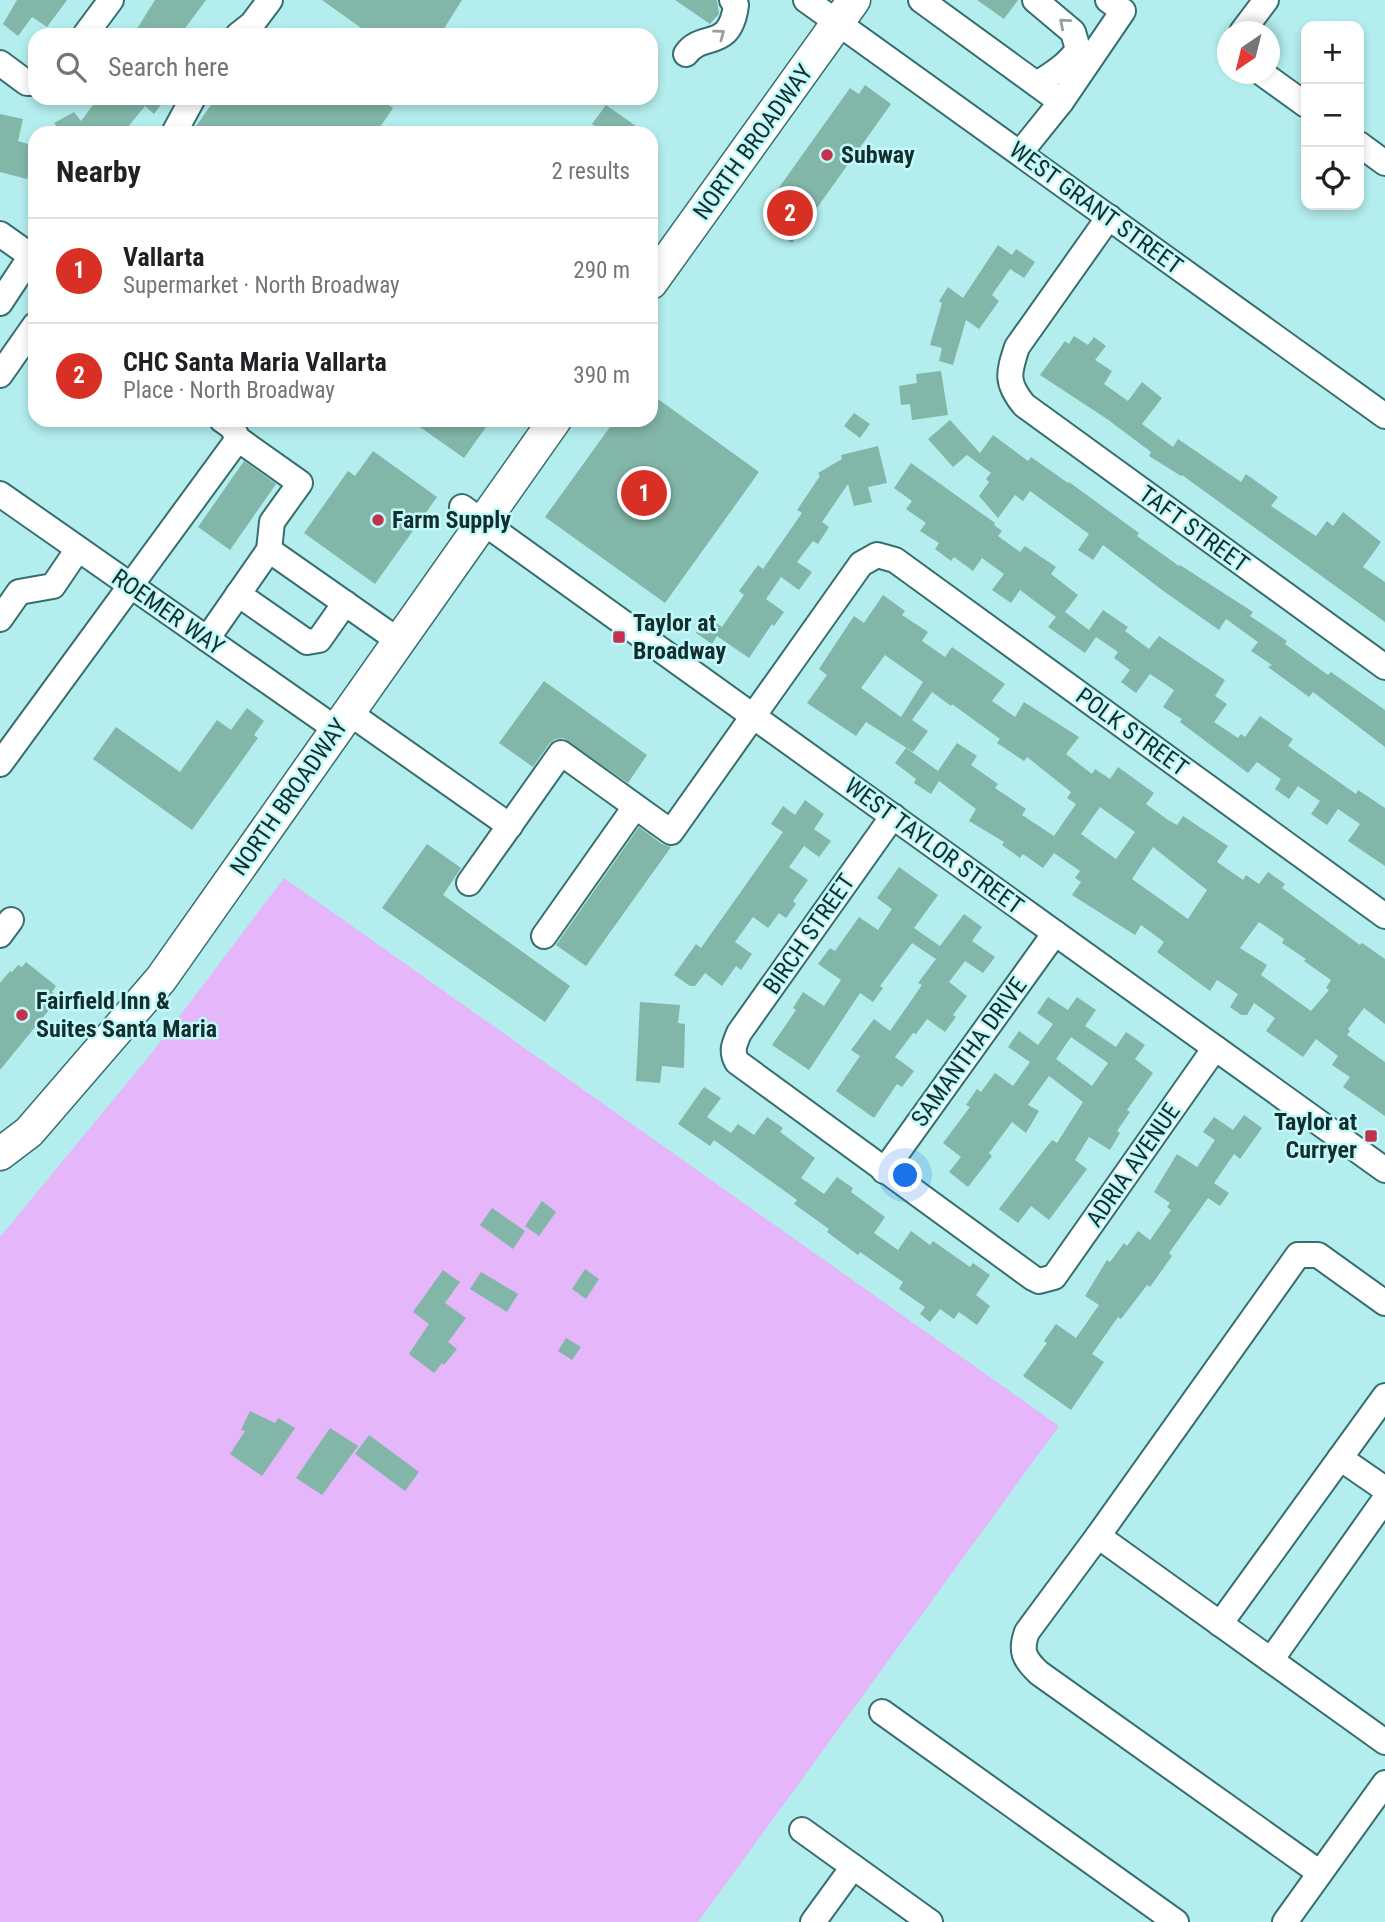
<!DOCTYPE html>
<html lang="en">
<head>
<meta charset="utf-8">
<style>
	:root { --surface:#fff; --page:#f2f2f2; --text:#202124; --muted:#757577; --line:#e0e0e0; --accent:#d93025 }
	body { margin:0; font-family:"Roboto Condensed",sans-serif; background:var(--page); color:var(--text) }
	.controls { position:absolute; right:21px; top:21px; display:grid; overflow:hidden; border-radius:14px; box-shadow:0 4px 10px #0003 }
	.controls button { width:63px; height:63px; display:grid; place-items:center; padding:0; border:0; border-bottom:2px solid var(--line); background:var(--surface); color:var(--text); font:35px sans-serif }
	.compass { position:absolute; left:1217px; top:21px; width:63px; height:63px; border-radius:50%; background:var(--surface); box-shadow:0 4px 10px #0003; rotate:215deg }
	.you { position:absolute; left:906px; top:1176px; width:24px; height:24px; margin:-18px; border:5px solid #fff; border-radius:50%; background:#1a73e8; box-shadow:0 0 0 10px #1a73e833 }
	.badge { display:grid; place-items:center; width:46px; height:46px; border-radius:50%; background:var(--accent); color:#fff; font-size:23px; font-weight:700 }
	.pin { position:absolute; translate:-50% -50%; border:4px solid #fff; box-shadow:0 2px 7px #0006 }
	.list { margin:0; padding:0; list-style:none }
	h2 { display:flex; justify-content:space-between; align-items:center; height:91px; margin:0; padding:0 28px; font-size:30px }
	h2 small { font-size:23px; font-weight:400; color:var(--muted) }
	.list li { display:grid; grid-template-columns:46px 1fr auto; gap:21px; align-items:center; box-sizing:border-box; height:105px; padding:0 28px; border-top:2px solid var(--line) }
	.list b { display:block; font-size:26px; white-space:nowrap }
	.list p { margin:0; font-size:23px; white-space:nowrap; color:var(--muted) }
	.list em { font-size:23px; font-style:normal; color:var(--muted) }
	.icon { flex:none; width:38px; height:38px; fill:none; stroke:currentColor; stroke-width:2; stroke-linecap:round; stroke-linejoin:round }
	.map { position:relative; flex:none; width:1385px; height:1922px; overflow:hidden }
	.search { position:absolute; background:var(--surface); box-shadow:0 4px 10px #0003; left:28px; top:28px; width:630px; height:77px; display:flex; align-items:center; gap:18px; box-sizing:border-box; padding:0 24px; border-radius:21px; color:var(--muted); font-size:26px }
	.panel { position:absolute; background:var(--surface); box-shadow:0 4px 10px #0003; left:28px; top:126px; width:630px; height:301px; border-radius:21px }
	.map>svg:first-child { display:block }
	.green { fill:#e5b6f9 }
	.building { fill:#82b6a8; fill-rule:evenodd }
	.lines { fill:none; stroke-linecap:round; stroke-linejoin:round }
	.minor-casing { stroke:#376e6e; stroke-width:28 }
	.major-casing { stroke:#376e6e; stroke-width:35 }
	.minor { stroke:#fff; stroke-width:24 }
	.major { stroke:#fff; stroke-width:32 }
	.oneway { stroke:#96a0a0 }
	.poi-dot { fill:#c2324c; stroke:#c0fafa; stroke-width:2.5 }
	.labels { text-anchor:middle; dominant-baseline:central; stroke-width:5; stroke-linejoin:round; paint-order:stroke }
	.street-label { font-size:24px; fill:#162d2d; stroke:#c0fafa }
	.poi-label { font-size:24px; font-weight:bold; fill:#162d2d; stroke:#c0fafa; text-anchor:start }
</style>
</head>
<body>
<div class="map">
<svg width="1385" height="1922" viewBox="0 0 1385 1922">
	<rect width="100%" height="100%" fill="#b3eded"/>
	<polygon class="green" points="284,878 1059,1426 698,1922 0,1922 0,1237 151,1054"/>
	<g class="building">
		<polygon points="17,0 67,0 47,27 32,17 18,36 3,24"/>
		<polygon points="155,0 206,0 180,35 133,35"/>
		<polygon points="322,0 462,0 440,35 371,35"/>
		<polygon points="675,0 717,0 719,14 710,24"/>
		<polygon points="977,0 1018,0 1004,19"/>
		<polygon points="865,85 891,104 792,243 766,224 772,216 763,210 850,88 859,94"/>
		<polygon points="98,98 155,98 162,103 154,114 145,106 123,133 61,133 54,123 74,112 81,121"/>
		<polygon points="216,98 320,98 329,105 334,98 392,98 387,104 393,108 376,133 191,133"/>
		<polygon points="606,105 646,133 594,133 597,127 592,124"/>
		<polygon points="0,114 23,119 18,141 35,146 35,168 32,167 27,179 0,172"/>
		<polygon points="998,245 1012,255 1016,249 1035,262 1024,278 1010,269 992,295 999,301 979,329 966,320 953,365 939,361 942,348 930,345 942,303 939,301 948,287 963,298"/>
		<polygon points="1074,336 1088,345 1094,337 1106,346 1095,360 1112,371 1104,384 1128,401 1142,382 1162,398 1142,424 1173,447 1178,439 1241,482 1246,474 1278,497 1271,506 1316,536 1327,521 1333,526 1343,512 1381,542 1363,567 1385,582 1385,622 1182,475 1181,476 1149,456 1151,452 1107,419 1040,375 1065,341 1069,344"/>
		<polygon points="941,371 948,415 912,420 910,404 901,405 899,386 917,383 916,374"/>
		<polygon points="651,394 759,472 665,603 545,517 615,420 651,420"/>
		<polygon points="854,413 870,424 860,438 844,426"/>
		<polygon points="410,420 491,420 464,458"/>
		<polygon points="950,420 980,453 993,435 1028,461 1031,457 1068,483 1069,482 1139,533 1137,536 1179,566 1180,565 1253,612 1250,616 1287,641 1285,644 1328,675 1331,672 1385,710 1385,747 1313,692 1309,697 1268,667 1272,665 1251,651 1258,642 1226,619 1219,630 1162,590 1103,545 1093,560 1078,550 1089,534 1030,491 1023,501 1015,495 998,518 979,496 989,482 986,479 991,473 967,455 953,467 928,439"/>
		<polygon points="878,446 887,483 868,487 872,502 854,506 848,484 822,522 829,527 818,544 813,541 797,562 812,572 799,590 781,577 766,599 784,612 774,626 772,624 749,658 717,636 712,644 696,633 707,617 722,627 744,595 739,591 758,565 763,569 802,513 797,510 820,476 818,473 842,459 841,455"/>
		<polygon points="373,451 437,497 375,584 304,533 348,471 355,476"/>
		<polygon points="244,461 276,484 230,550 198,527"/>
		<polygon points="911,463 995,523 994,525 1002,531 998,536 1020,552 1025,546 1056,567 1051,574 1078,595 1065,612 1089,630 1103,610 1128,627 1125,631 1149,649 1159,636 1225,680 1215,696 1227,704 1214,722 1238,738 1241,734 1245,737 1260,716 1293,739 1288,746 1356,794 1358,790 1385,808 1385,866 1348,841 1360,824 1338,809 1327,825 1311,814 1320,801 1298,786 1289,799 1275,789 1281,779 1257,762 1248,773 1180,722 1182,719 1163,707 1174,690 1150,674 1136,693 1121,682 1130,670 1114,658 1118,652 1096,637 1085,653 1048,627 1056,617 1020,590 1011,603 992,590 1004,574 982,558 973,571 954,557 951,561 935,549 939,543 920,531 926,523 906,509 912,501 894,488"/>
		<path d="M 883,595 L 905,611 L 902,615 L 928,632 L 922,641 L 945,657 L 952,647 L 1005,684 L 992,701 L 1015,717 L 1024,702 L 1079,737 L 1066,754 L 1092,774 L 1095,769 L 1110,779 L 1118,767 L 1154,793 L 1146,804 L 1168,820 L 1177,825 L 1183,816 L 1228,846 L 1217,862 L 1243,880 L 1246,875 L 1259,884 L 1268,872 L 1285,884 L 1282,888 L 1360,945 L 1362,943 L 1385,959 L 1385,1024 L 1364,1008 L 1348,1029 L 1350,1031 L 1347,1035 L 1385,1062 L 1385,1116 L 1343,1087 L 1350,1077 L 1332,1065 L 1338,1056 L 1316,1039 L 1303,1057 L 1266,1031 L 1275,1018 L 1254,1003 L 1247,1015 L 1241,1015 L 1230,1007 L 1238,994 L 1217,980 L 1210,991 L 1157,952 L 1164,942 L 1141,925 L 1135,935 L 1072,895 L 1081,882 L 1075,878 L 1080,871 L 1054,853 L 1043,868 L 1023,854 L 1020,858 L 1002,845 L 1004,842 L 969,821 L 976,809 L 939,781 L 931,794 L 914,783 L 916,779 L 895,763 L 906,748 L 938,771 L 957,743 L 977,756 L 971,765 L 998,784 L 995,788 L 1026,809 L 1022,815 L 1054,836 L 1076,804 L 1067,798 L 1071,792 L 1027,757 L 1024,761 L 997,743 L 1000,739 L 952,704 L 951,706 L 932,692 L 912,720 L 928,731 L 913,752 L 866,722 L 856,736 L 807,703 L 827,675 L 819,669 L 842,634 L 854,616 L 864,623 ZM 885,655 L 923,682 L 901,717 L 861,688 ZM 1100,807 L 1135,832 L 1116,859 L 1081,834 ZM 1153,847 L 1207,890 L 1188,919 L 1132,879 ZM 1259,922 L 1284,939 L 1282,943 L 1306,959 L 1304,961 L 1331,980 L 1326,988 L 1329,990 L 1311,1011 L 1261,975 L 1267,965 L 1240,948 Z"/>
		<polygon points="544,681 647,755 628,783 563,738 555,739 549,744 533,767 499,743"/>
		<polygon points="247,708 264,721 254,735 258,738 192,830 93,759 116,727 180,772 217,720 231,730"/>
		<polygon points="805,800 824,814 814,829 831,841 819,857 804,846 789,867 808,880 793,901 796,904 786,918 779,913 768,928 753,917 735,942 752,954 741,970 736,966 722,986 705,973 695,986 690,986 674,975 696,944 701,948 783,832 771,824 783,806 795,815"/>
		<polygon points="639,827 662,844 671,847 586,966 556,945"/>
		<polygon points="427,844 461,868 443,895 570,986 545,1022 382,908"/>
		<polygon points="899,867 938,895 914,928 940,946 964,914 982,927 972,941 995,957 983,973 965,961 949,982 967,996 953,1015 956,1017 945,1032 927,1019 916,1034 913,1033 895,1057 914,1071 902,1087 897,1084 874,1118 836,1091 860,1056 851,1050 874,1019 890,1031 922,985 918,983 936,959 912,943 880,986 883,988 873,1002 860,993 809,1070 772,1045 796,1010 793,1008 803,992 824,1006 841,980 818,964 830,948 835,951 859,917 878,930 892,909 877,898"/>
		<polygon points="26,962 56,986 52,992 56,995 49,1002 53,1005 0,1070 0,983 10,971 12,972 18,965 22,967"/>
		<path d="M 1048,997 L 1068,1010 L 1077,997 L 1096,1010 L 1085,1026 L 1116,1047 L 1126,1032 L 1145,1045 L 1135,1059 L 1153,1073 L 1127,1110 L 1130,1112 L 1117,1131 L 1120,1133 L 1110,1150 L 1089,1137 L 1075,1160 L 1087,1169 L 1049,1220 L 1031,1206 L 1018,1223 L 999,1209 L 1052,1140 L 1057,1143 L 1083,1102 L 1049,1076 L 1028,1105 L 1039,1111 L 1026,1133 L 1012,1122 L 989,1153 L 992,1156 L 968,1187 L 949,1172 L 961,1157 L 943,1143 L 970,1107 L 966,1105 L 977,1089 L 981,1092 L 995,1073 L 1013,1086 L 1030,1062 L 1008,1047 L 1019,1031 L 1038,1045 L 1053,1024 L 1037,1013 ZM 1071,1037 L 1108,1063 L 1092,1086 L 1056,1059 Z"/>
		<polygon points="640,1002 680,1005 678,1023 685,1024 684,1068 662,1066 660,1083 636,1081"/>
		<polygon points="704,1087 721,1098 707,1117 731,1133 738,1124 754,1135 767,1117 783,1128 780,1132 815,1158 801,1178 824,1194 837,1177 853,1188 851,1192 885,1217 874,1233 898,1250 911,1231 930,1245 933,1241 970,1267 973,1263 990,1275 976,1295 990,1306 977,1325 959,1312 954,1319 940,1309 930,1322 920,1314 925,1307 899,1289 903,1282 860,1252 858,1255 827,1232 829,1229 794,1204 797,1200 714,1140 710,1146 678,1124"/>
		<polygon points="1244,1115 1262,1128 1240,1159 1234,1154 1214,1183 1229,1193 1220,1206 1208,1198 1169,1253 1172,1256 1150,1287 1147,1285 1121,1319 1118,1317 1092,1354 1104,1362 1071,1410 1023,1376 1047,1343 1044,1341 1056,1324 1076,1338 1099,1305 1085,1296 1107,1260 1110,1262 1124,1243 1127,1246 1138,1231 1150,1240 1171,1210 1167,1207 1170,1203 1154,1192 1177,1154 1197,1167 1215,1140 1203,1132 1214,1117 1233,1130"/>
		<polygon points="542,1201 556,1212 539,1236 525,1226"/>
		<polygon points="492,1208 525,1231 513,1249 480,1225"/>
		<polygon points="585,1269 599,1279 586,1299 572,1289"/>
		<polygon points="443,1270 460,1282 445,1303 466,1318 448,1342 457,1349 444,1365 442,1363 434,1373 409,1354 429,1324 413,1312"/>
		<polygon points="481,1272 518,1294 507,1312 470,1289"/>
		<polygon points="566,1338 581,1347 572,1360 558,1351"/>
		<polygon points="250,1411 275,1423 278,1418 295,1428 262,1476 230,1454 245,1431 241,1430"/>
		<polygon points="330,1428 358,1446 322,1495 296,1478"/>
		<polygon points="369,1435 419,1472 405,1491 355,1454"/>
	</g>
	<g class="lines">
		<defs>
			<g id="minor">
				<polyline points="806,0 1385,416"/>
				<polyline points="921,0 1061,102"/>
				<path d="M 1035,0 L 1073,32 L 1078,49 C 1068,65 1052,74 1037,84"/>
				<polyline points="1242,32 1266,0"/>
				<polyline points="85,35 111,0"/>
				<polyline points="238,35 252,24 270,0"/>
				<path d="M 686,54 C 702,31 730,52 736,5 L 732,0"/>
				<polyline points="0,63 27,83 35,83"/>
				<polyline points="1263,74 1306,105"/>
				<polyline points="174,133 193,98"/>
				<polyline points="1359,144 1385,163"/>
				<polyline points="1020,153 1061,102 1123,11 1108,0"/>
				<path d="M 1109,217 L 1017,347 C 1008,374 1006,383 1024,405 L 1385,667"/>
				<polyline points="0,234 31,256 0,303"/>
				<polyline points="0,375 35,325"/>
				<polyline points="0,494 336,729"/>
				<polyline points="462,507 1385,1170"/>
				<polyline points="269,550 399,641"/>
				<polyline points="238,594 307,642 319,640 345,603"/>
				<polyline points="0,619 19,592 53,586 78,549"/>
				<polyline points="207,639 269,550 272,522 300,483 238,439 232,427 222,420"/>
				<polyline points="348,712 510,826"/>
				<polyline points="0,764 238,439"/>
				<path d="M 893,816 L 739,1033 C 734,1045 731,1051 737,1062 L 1033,1278 L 1039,1281 L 1054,1277 L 1215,1048"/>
				<polyline points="469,883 561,753 671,832 861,564 877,555 895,560 1385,916"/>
				<polyline points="0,935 11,920"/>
				<polyline points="544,936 635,807"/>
				<polyline points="884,1171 1055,933"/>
				<polyline points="1340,1458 1385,1489"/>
				<polyline points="1098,1536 1385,1742"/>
				<polyline points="1220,1624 1385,1396"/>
				<polyline points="1271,1660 1385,1499"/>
				<polyline points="882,1712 1176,1922"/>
				<polyline points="802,1830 930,1922"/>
				<path d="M 1320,1873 L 1039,1673 C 1024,1659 1020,1651 1027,1632 L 1098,1536 L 1298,1255 L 1318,1255 L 1385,1303"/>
				<polyline points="813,1922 853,1867"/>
				<polyline points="1285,1922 1385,1783"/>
			</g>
			<g id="major">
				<polyline points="651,283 854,0"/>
				<polyline points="0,1154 29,1132 161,979 555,420"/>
			</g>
		</defs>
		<use href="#minor" class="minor-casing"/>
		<use href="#major" class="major-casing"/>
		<use href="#minor" class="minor"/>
		<use href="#major" class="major"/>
	</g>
	<defs><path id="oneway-chevron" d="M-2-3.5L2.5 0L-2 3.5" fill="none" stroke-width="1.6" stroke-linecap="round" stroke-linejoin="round" transform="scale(1.75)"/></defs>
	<g class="oneway">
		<use href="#oneway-chevron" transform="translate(1064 23) rotate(-139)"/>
		<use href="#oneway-chevron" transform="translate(720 34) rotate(-37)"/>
	</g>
	<g class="poi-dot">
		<circle cx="827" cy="155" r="7"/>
		<circle cx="378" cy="520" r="7"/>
		<rect x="612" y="630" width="14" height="14" rx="3.5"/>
		<circle cx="22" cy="1015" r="7"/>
		<rect x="1364" y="1129" width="14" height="14" rx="3.5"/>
	</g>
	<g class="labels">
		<g class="street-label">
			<text transform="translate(753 142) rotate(-54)">NORTH BROADWAY</text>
			<text transform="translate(1096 208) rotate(36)">WEST GRANT STREET</text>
			<text transform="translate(1194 529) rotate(36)">TAFT STREET</text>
			<text transform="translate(168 612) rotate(35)">ROEMER WAY</text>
			<text transform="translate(1132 732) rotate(36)">POLK STREET</text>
			<text transform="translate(289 797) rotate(-55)">NORTH BROADWAY</text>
			<text transform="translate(934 846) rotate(36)">WEST TAYLOR STREET</text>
			<text transform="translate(809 934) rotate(-55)">BIRCH STREET</text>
			<text transform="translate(969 1052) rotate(-54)">SAMANTHA DRIVE</text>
			<text transform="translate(1133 1165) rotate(-55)">ADRIA AVENUE</text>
		</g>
		<g class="poi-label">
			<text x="841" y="155">Subway</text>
			<text x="392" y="520">Farm Supply</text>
			<text x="633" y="623">Taylor at<tspan x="633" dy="28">Broadway</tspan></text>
			<text x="36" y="1001">Fairfield Inn &amp;<tspan x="36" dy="28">Suites Santa Maria</tspan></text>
			<text x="1357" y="1122" text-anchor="end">Taylor at<tspan x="1357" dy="28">Curryer</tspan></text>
		</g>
	</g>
</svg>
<div class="controls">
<button>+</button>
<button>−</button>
<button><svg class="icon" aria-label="locate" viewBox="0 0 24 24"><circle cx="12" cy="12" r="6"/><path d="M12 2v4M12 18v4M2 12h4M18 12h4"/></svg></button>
</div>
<svg class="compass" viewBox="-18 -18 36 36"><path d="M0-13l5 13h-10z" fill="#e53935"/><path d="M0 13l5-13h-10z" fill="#757577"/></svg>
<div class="you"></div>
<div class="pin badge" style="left:644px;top:493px">1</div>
<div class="pin badge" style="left:790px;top:213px">2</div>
<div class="search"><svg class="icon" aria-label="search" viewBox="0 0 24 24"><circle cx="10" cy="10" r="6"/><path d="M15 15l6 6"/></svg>Search here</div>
<section class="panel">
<h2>Nearby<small>2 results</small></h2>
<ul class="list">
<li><span class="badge">1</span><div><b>Vallarta</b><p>Supermarket · North Broadway</p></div><em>290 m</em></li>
<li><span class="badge">2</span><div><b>CHC Santa Maria Vallarta</b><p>Place · North Broadway</p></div><em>390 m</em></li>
</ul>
</section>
</div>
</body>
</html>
